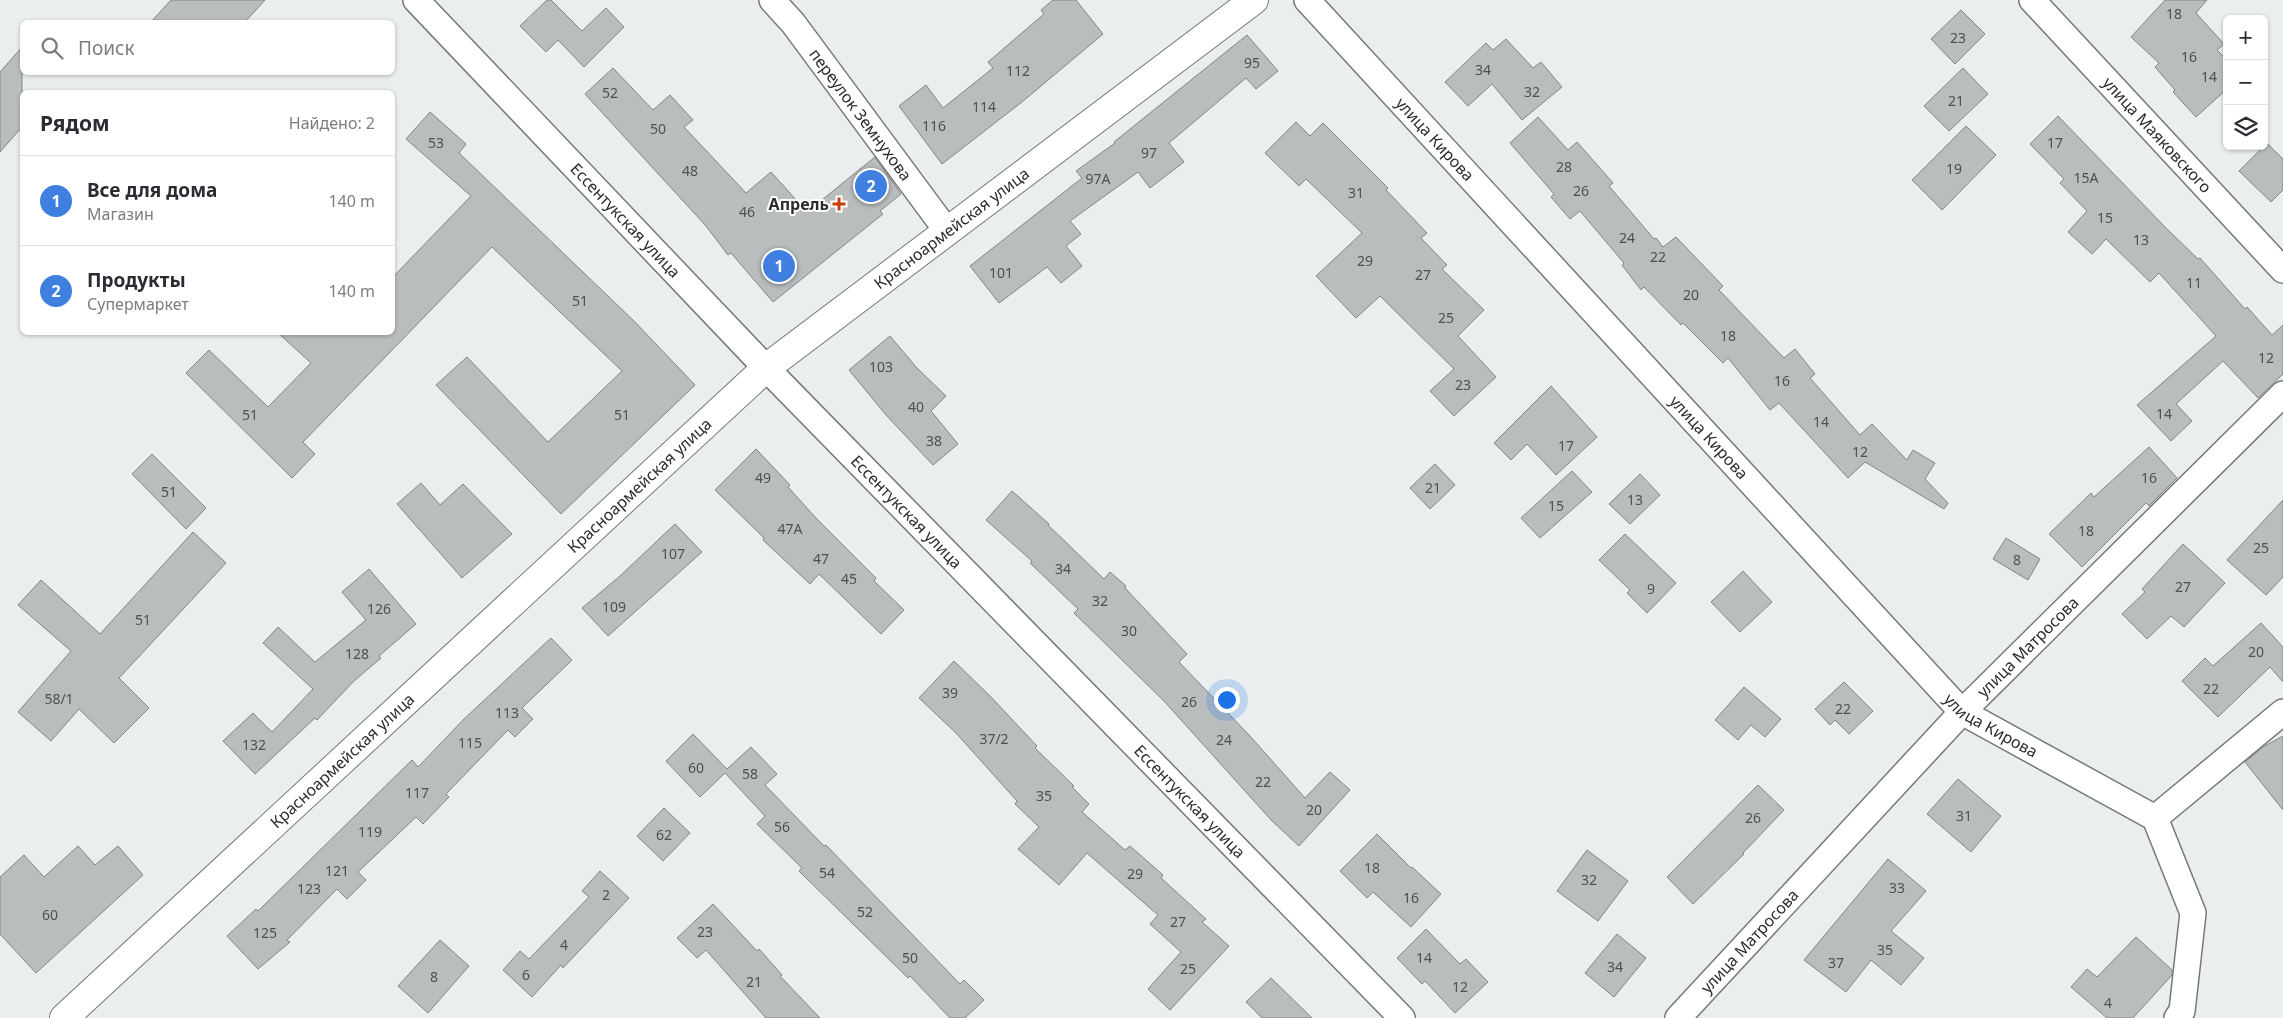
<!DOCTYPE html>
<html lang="ru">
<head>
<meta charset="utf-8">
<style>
	:root { --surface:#fff; --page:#f2f2f3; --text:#2b2b33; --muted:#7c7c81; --line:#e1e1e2; --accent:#b45309 }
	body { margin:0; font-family:"Noto Sans",sans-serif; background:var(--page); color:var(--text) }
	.controls { position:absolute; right:15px; top:15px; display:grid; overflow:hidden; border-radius:8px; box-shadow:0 1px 4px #0004 }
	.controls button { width:45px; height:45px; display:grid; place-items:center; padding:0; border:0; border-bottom:1px solid var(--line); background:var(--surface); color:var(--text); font:25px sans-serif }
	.you { position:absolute; left:1226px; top:699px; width:18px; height:18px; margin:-12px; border:4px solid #fff; border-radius:50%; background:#1a73e8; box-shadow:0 0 0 8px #1a73e833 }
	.badge { display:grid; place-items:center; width:32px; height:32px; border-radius:50%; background:var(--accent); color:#fff; font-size:16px; font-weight:700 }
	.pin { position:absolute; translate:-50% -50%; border:2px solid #fff; box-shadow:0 1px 5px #0006 }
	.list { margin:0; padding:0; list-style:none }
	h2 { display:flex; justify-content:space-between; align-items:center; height:65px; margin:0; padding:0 20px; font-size:21px }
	h2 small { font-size:16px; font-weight:400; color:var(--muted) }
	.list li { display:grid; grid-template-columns:32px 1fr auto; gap:15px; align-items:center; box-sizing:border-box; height:90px; padding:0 20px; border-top:1px solid var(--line) }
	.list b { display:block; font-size:19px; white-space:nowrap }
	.list p { margin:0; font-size:16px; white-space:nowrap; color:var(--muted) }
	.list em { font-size:16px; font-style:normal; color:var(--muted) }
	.icon { flex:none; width:28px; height:28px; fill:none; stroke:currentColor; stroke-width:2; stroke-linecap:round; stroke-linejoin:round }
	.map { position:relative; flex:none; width:2283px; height:1018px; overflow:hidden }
	.search { position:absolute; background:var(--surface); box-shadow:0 1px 4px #0004; left:20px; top:20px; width:375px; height:55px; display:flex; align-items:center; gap:12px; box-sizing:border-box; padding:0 18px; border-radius:8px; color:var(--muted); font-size:19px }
	.panel { position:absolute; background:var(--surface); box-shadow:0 1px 4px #0004; left:20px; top:90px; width:375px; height:245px; border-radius:8px }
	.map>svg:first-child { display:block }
	.building { fill:#b9bdbe; stroke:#828687 }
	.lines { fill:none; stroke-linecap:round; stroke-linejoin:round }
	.street-casing { stroke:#75797a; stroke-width:28 }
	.secondary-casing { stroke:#75797a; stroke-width:30 }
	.street { stroke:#fff; stroke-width:25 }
	.secondary { stroke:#fff; stroke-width:28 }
	.poi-dot { fill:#c53f02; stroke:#fff; stroke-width:2 }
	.labels { text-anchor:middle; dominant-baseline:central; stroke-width:4; stroke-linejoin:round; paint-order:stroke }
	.number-label { font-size:14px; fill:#4e5051 }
	.street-label { font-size:16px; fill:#2b2c2d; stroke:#fff }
	.poi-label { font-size:16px; font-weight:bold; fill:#2b2c2d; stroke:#fff; text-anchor:end }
</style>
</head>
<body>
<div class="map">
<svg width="2283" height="1018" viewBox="0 0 2283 1018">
	<rect width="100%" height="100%" fill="#eaeeef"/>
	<g class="building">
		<polygon points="171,0 265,0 245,22 151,22"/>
		<polygon points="547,0 551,0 582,31 606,8 624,27 584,67 558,40 546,52 520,26"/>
		<polygon points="1053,0 1076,0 1103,34 1022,102 942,164 899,106 926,85 943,108 993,68 988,62 1044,14 1041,10"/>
		<polygon points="2165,0 2207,0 2196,13 2224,44 2217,50 2227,60 2227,89 2196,117 2173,92 2175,90 2155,67 2159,63 2131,37"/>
		<polygon points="1961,10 1985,34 1955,64 1931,39"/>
		<polygon points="1247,35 1278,71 1256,89 1246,78 1169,143 1184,162 1150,188 1138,172 1070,221 1081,234 1066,246 1082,266 1061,283 1047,267 999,303 970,266 1082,178 1076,171 1115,143 1114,142"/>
		<polygon points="1506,39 1533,68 1541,62 1562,87 1522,120 1492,84 1468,106 1445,82 1486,43 1493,50"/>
		<polygon points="22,47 22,127 0,152 0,72"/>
		<polygon points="613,68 653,110 670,95 693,120 684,127 746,193 771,172 807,212 875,157 901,194 880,211 883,214 773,302 731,253 728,255 706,226 585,94"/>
		<polygon points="1963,68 1988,94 1949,131 1924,106"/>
		<polygon points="430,112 466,144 459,153 634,321 695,385 561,514 436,385 467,357 548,442 622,371 492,247 303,442 315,454 292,478 186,373 209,350 268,407 311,363 277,332 392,332 392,278 471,196 406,139"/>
		<polygon points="2058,116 2166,228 2198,259 2200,258 2245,309 2247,307 2272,335 2283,325 2283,374 2258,398 2223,361 2176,404 2192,421 2171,441 2137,405 2216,336 2159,273 2150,282 2106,239 2092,254 2068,232 2087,211 2060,183 2064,179 2030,144"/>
		<polygon points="1538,117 1568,150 1577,142 1613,183 1609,186 1654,239 1656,238 1663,247 1676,237 1723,286 1719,290 1784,358 1795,349 1815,374 1810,378 1860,435 1872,424 1907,460 1913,450 1935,463 1925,479 1948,503 1944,509 1865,462 1848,478 1779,403 1770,410 1728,358 1723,363 1683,323 1681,325 1644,287 1641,290 1622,265 1624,263 1580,211 1570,219 1551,197 1554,194 1510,143"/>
		<polygon points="1296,122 1310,136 1323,123 1388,188 1386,190 1427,233 1421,238 1447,265 1442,269 1484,310 1458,336 1496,377 1454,416 1430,391 1454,369 1380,296 1356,318 1316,276 1362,233 1306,179 1299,186 1265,153"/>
		<polygon points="1966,126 1996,155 1942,210 1912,180"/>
		<polygon points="2267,143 2283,159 2283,190 2271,202 2239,171"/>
		<polygon points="890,336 917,368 946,396 931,411 958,444 933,465 886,415 849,370"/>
		<polygon points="1551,386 1597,437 1556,475 1527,444 1511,460 1494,443"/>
		<polygon points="2149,447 2177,478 2149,506 2146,503 2082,567 2049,534 2091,493 2094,497"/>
		<polygon points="756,449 790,485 788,487 816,518 876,578 874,581 904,610 881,634 819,574 810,584 763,540 764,538 715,490"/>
		<polygon points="152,454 206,508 186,529 132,474"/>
		<polygon points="1435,464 1455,485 1430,509 1410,488"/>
		<polygon points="1572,471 1592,492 1540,538 1521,518"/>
		<polygon points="1640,474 1660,495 1630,524 1609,504"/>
		<polygon points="421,483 440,505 463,484 512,534 462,578 397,504"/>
		<polygon points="1012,491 1049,524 1048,525 1104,579 1110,572 1126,586 1125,588 1187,654 1179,662 1250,736 1305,798 1330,772 1350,790 1299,846 1272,821 1164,701 1074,613 1078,609 1030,563 1032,561 986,520"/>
		<polygon points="2283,500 2283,577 2266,595 2227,560"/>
		<polygon points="675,524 702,552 608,636 582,608 620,576"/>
		<polygon points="193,532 226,563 119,678 149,708 114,743 79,709 51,741 18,712 71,651 18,605 41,580 100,634"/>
		<polygon points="1625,534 1676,583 1647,613 1627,593 1630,590 1599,560"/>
		<polygon points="2006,538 2040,559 2028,580 1993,559"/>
		<polygon points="2183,544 2225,583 2184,627 2171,616 2147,639 2122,614 2145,592 2142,589"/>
		<polygon points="369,569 416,624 379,656 381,658 354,681 317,720 315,718 255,774 223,741 253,713 272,732 313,689 263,643 278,627 315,662 366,620 342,592"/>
		<polygon points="1743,571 1772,602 1740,632 1711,602"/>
		<polygon points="2261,623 2283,647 2283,682 2270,667 2218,717 2182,681 2205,658 2213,666"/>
		<polygon points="551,638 572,660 522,708 533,719 515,737 508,730 446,794 449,797 423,824 416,817 358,872 366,880 347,899 337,889 287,940 290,942 258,969 227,936 256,909 258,911 412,760 418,767 464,719"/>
		<polygon points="954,661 991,697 1037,746 1035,748 1074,786 1072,787 1089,804 1082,812 1125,850 1130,846 1163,875 1161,878 1206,919 1202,922 1229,946 1170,1010 1148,989 1181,952 1150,924 1158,915 1087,853 1059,885 1018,849 1039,827 1015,804 1017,801 956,733 919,698"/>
		<polygon points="1844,682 1873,711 1849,734 1835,720 1830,725 1815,709"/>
		<polygon points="1744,687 1781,719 1765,737 1751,725 1738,740 1715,720"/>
		<polygon points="693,734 727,769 751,747 777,774 765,785 824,846 826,845 960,984 964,980 984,1000 965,1018 950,1018 910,976 908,978 799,871 802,868 757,824 765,816 725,773 700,797 666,761"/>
		<polygon points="2283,736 2283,810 2245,762 2263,747"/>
		<polygon points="1958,779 2001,816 1971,852 1927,814"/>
		<polygon points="1758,785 1784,810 1743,853 1744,854 1693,904 1667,877"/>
		<polygon points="664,808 690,833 663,861 637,836"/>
		<polygon points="1377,834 1411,868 1412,867 1441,894 1411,927 1373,892 1367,898 1340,871"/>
		<polygon points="78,846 95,865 118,846 143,875 36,973 0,934 0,877 24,855 44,877"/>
		<polygon points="1587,850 1628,881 1598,921 1557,891"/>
		<polygon points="1888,859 1926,891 1891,931 1924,958 1901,985 1871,960 1846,992 1804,960"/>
		<polygon points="600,871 629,898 563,968 561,965 532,997 503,970 520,951 529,959 589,897 582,891"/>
		<polygon points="713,904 757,951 759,949 782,975 780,976 820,1018 766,1018 706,950 697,958 677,938"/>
		<polygon points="1426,929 1460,964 1466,959 1488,982 1455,1013 1425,981 1422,984 1397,958"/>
		<polygon points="1617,934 1646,958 1614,997 1585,973"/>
		<polygon points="2136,937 2172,970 2172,975 2133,1018 2107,1018 2071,987 2087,969 2097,977"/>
		<polygon points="440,940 469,966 428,1013 398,986"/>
		<polygon points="1271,978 1312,1018 1262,1018 1246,1002"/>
	</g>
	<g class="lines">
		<defs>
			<g id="street">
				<path id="s1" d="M 416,0 L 766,368 L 1402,1018"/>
				<path id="s2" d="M 772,0 L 793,23 L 947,231"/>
				<path id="s3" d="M 1307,0 L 1962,712 L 2155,818"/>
				<path id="s4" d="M 2032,0 L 2283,270"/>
				<polyline points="2155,818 2193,913 2182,1011 2177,1018"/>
				<polyline points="2155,818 2283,712"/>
				<path id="s5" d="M 1678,1018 L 1962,712 L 2283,394"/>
			</g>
			<g id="secondary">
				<path id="s6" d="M 64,1018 L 766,368 L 1254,0"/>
			</g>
		</defs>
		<use href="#street" class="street-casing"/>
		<use href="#secondary" class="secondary-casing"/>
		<use href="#street" class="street"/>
		<use href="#secondary" class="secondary"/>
	</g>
	<path class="poi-dot" d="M836.5 196.5h5v5h5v5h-5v5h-5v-5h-5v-5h5z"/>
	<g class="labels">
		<g class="number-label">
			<text x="2174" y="13">18</text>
			<text x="1958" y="37">23</text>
			<text x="2189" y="56">16</text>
			<text x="1252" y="62">95</text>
			<text x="1483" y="69">34</text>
			<text x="1018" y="70">112</text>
			<text x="2209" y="76">14</text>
			<text x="1532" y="91">32</text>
			<text x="610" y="92">52</text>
			<text x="1956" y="100">21</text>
			<text x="984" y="106">114</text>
			<text x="934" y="125">116</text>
			<text x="658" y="128">50</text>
			<text x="436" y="142">53</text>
			<text x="2055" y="142">17</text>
			<text x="1149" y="152">97</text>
			<text x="1564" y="166">28</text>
			<text x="1954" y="168">19</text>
			<text x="690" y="170">48</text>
			<text x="2086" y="177">15А</text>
			<text x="1098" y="178">97А</text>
			<text x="1581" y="190">26</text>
			<text x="1356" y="192">31</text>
			<text x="747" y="211">46</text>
			<text x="2105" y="217">15</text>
			<text x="1627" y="237">24</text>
			<text x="2141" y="239">13</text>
			<text x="1658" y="256">22</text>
			<text x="1365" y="260">29</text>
			<text x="1001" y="272">101</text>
			<text x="1423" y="274">27</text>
			<text x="2194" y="282">11</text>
			<text x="1691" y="294">20</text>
			<text x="580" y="300">51</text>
			<text x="1446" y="317">25</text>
			<text x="1728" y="335">18</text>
			<text x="2266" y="357">12</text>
			<text x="881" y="366">103</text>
			<text x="1782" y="380">16</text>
			<text x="1463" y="384">23</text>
			<text x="916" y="406">40</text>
			<text x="2164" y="413">14</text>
			<text x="250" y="414">51</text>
			<text x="622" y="414">51</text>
			<text x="1821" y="421">14</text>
			<text x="934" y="440">38</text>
			<text x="1566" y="445">17</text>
			<text x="1860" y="451">12</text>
			<text x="763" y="477">49</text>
			<text x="2149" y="477">16</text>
			<text x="1433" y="487">21</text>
			<text x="169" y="491">51</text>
			<text x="1635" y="499">13</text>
			<text x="1556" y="505">15</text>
			<text x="790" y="528">47А</text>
			<text x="2086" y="530">18</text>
			<text x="2261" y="547">25</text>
			<text x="673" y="553">107</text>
			<text x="821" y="558">47</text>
			<text x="2017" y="559">8</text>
			<text x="1063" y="568">34</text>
			<text x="849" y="578">45</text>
			<text x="2183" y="586">27</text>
			<text x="1651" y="588">9</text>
			<text x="1100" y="600">32</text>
			<text x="614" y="606">109</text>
			<text x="379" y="608">126</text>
			<text x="143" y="619">51</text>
			<text x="1129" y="630">30</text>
			<text x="2256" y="651">20</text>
			<text x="357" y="653">128</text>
			<text x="2211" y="688">22</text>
			<text x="950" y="692">39</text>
			<text x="59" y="698">58/1</text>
			<text x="1189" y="701">26</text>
			<text x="1843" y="708">22</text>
			<text x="507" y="712">113</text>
			<text x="994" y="738">37/2</text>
			<text x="1224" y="739">24</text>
			<text x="470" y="742">115</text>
			<text x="254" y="744">132</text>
			<text x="696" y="767">60</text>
			<text x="750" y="773">58</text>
			<text x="1263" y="781">22</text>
			<text x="417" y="792">117</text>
			<text x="1044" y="795">35</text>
			<text x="1314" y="809">20</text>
			<text x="1964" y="815">31</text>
			<text x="1753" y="817">26</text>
			<text x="782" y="826">56</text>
			<text x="370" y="831">119</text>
			<text x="664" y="834">62</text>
			<text x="1372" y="867">18</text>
			<text x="337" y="870">121</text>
			<text x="827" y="872">54</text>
			<text x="1135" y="873">29</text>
			<text x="1589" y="879">32</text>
			<text x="1897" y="887">33</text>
			<text x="309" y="888">123</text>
			<text x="606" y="894">2</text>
			<text x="1411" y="897">16</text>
			<text x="865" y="911">52</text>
			<text x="50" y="914">60</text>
			<text x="1178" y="921">27</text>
			<text x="705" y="931">23</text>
			<text x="265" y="932">125</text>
			<text x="564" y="944">4</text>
			<text x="1885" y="949">35</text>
			<text x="910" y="957">50</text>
			<text x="1424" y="957">14</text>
			<text x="1836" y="962">37</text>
			<text x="1615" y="966">34</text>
			<text x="1188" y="968">25</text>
			<text x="526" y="974">6</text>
			<text x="434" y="976">8</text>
			<text x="754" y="981">21</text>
			<text x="1460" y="986">12</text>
			<text x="2108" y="1002">4</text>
		</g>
		<g class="street-label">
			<text stroke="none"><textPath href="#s2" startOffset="145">переулок Земнухова</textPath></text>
			<text stroke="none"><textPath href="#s4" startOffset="184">улица Маяковского</textPath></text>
			<text stroke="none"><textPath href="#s3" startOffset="189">улица Кирова</textPath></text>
			<text stroke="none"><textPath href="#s1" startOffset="304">Ессентукская улица</textPath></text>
			<text stroke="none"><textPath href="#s6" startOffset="1189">Красноармейская улица</textPath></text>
			<text stroke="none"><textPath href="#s3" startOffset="594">улица Кирова</textPath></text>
			<text stroke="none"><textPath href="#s6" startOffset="784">Красноармейская улица</textPath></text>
			<text stroke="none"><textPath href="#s1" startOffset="709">Ессентукская улица</textPath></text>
			<text stroke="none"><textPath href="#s5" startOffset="510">улица Матросова</textPath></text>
			<text stroke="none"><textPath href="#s3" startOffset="999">улица Кирова</textPath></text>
			<text stroke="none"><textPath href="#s6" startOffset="379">Красноармейская улица</textPath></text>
			<text stroke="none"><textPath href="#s1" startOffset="1114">Ессентукская улица</textPath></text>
			<text stroke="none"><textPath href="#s5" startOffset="105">улица Матросова</textPath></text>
		</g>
		<g class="poi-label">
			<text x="829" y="204">Апрель</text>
		</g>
	</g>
</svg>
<div class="controls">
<button>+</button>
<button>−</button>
<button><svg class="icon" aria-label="layers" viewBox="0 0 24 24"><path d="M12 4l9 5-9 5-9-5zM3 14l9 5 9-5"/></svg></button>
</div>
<div class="you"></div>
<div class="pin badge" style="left:779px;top:266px;background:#3f7fe0">1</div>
<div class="pin badge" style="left:871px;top:186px;background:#3f7fe0">2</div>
<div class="search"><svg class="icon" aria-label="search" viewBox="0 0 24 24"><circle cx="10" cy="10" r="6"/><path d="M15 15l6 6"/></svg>Поиск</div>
<section class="panel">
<h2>Рядом<small>Найдено: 2</small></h2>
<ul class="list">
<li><span class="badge" style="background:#3f7fe0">1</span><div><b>Все для дома</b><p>Магазин</p></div><em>140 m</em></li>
<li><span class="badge" style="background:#3f7fe0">2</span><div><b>Продукты</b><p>Супермаркет</p></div><em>140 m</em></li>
</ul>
</section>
</div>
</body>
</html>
